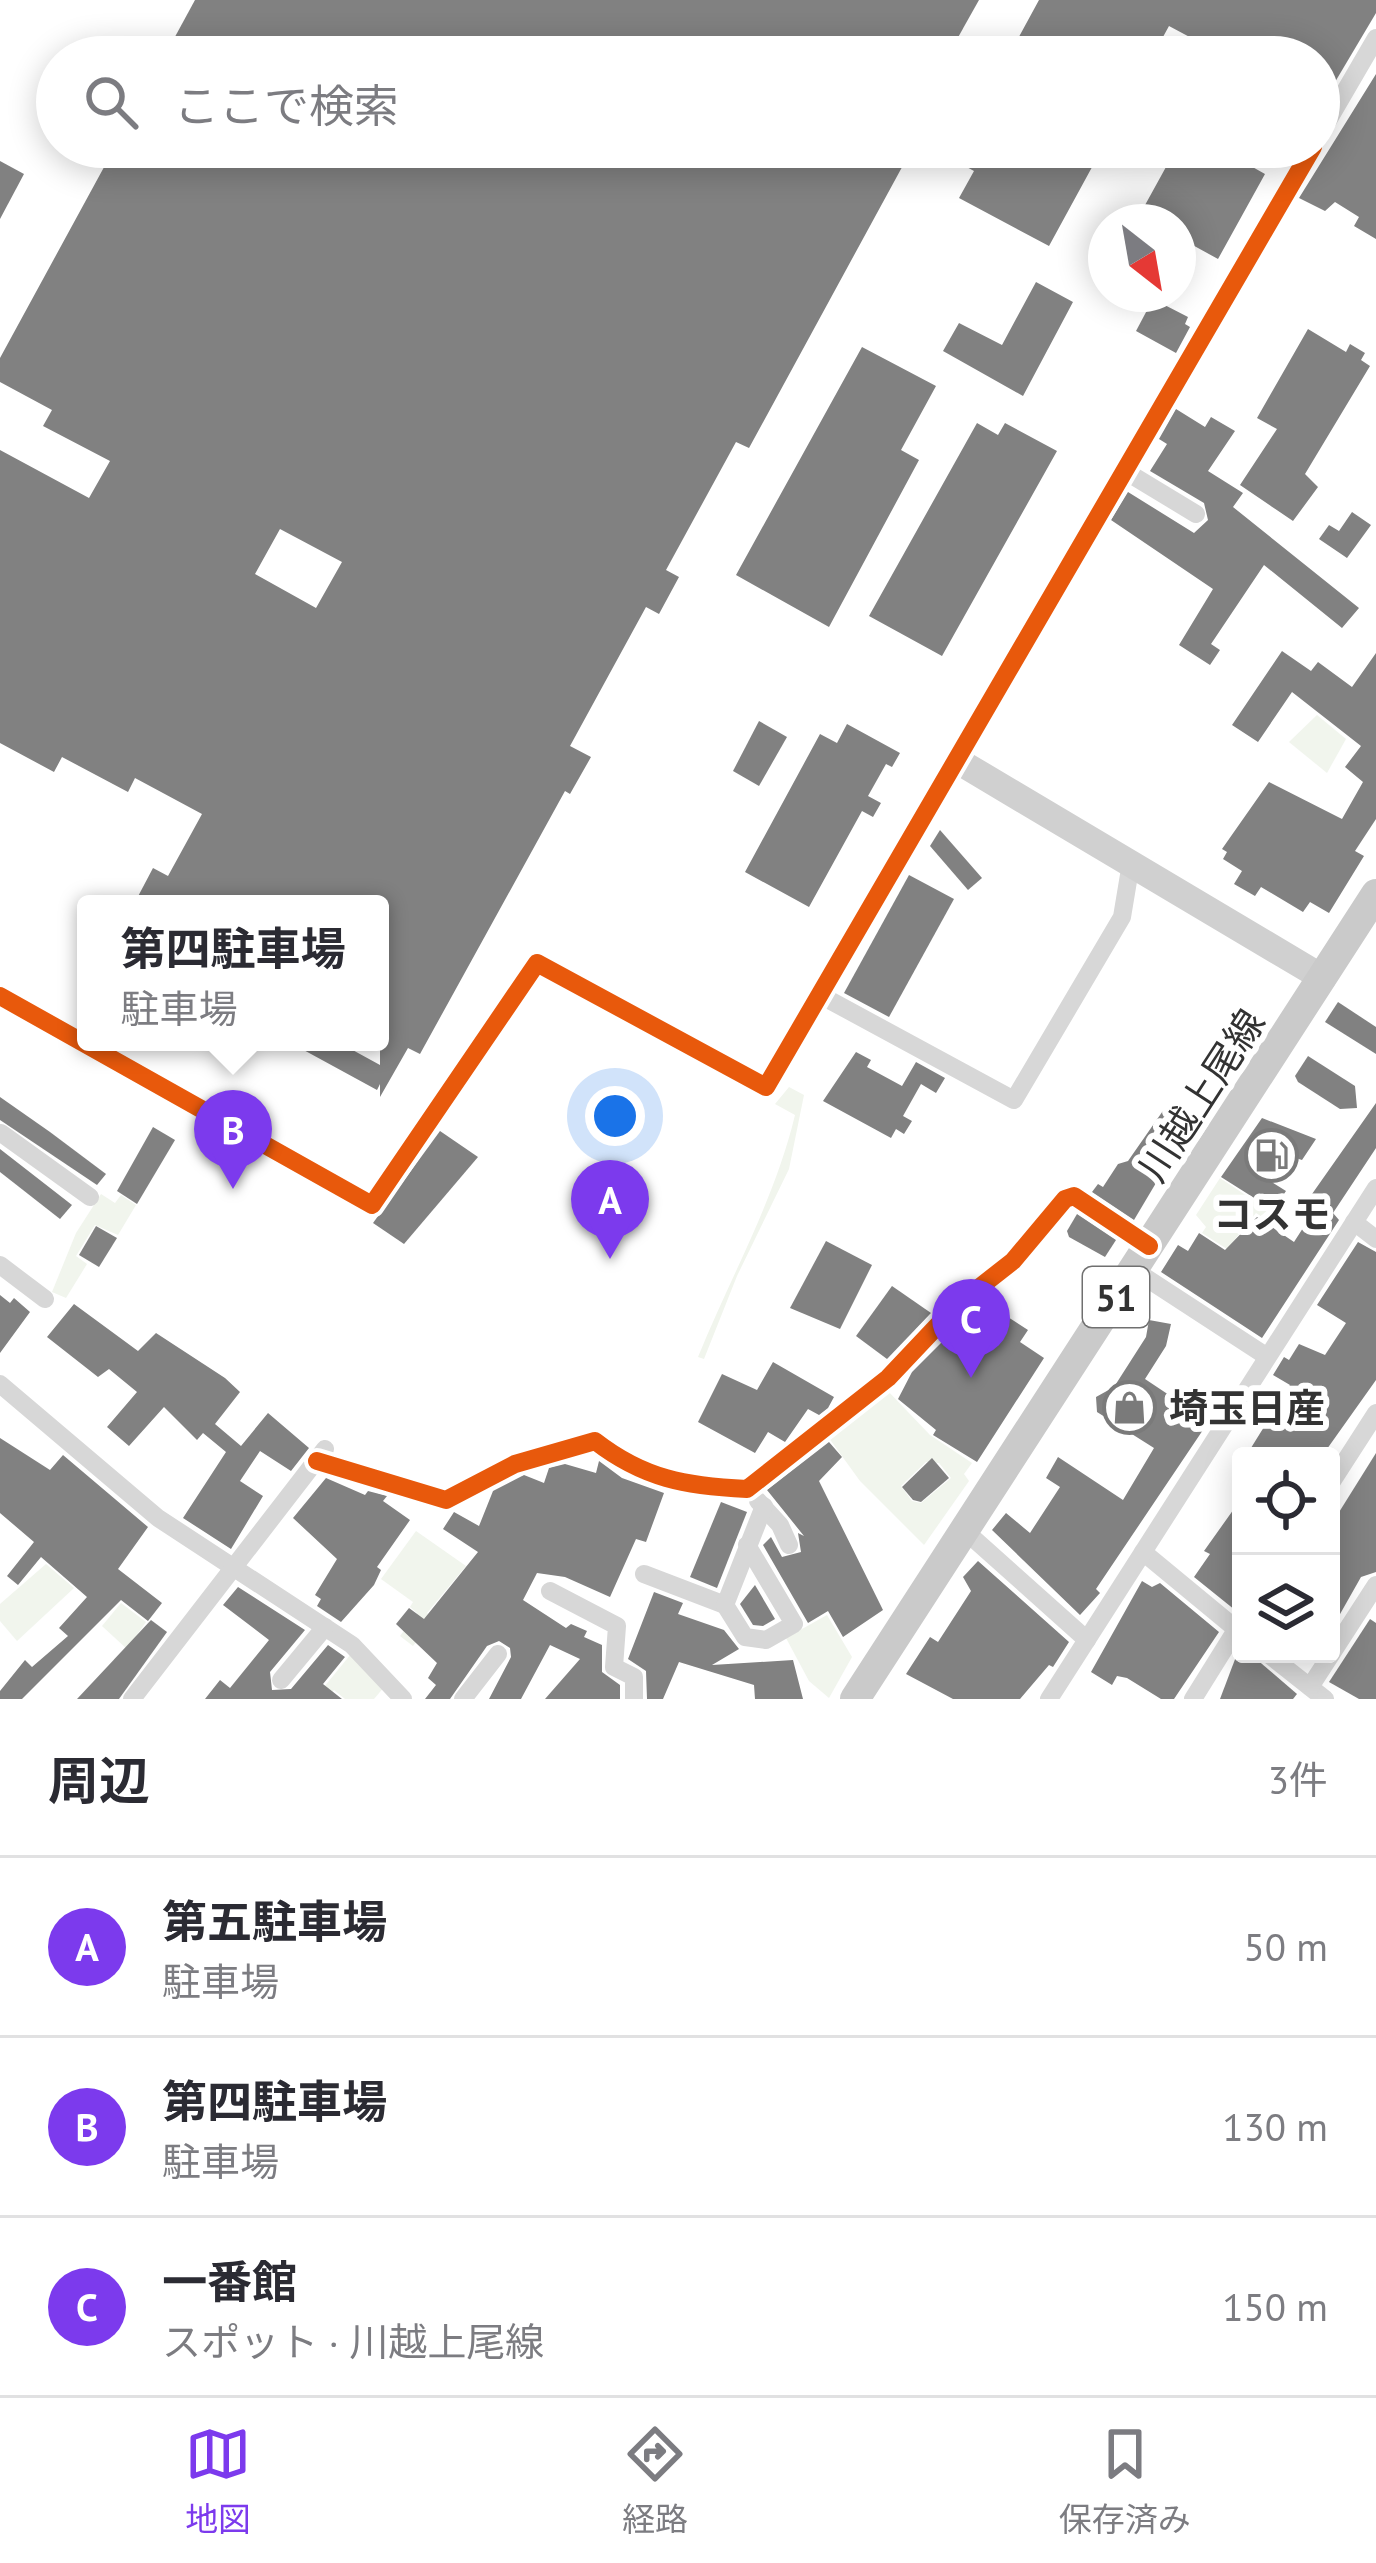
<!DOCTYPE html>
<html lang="ja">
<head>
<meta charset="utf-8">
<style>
	:root { --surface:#fff; --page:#f2f2f3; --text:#2b2b33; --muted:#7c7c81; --line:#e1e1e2; --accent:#7c3aed }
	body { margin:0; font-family:"PT Sans","Noto Sans JP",sans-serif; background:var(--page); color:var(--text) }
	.controls { position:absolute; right:36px; bottom:36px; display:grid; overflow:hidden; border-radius:12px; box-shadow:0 6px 30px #0003 }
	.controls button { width:108px; height:108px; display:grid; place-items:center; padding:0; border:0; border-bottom:3px solid var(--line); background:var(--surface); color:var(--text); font:60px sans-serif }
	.compass { position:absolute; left:1088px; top:204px; width:108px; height:108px; border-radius:50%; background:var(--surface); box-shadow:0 6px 30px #0003; rotate:149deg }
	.you { position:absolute; left:615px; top:1116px; width:42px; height:42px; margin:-30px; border:9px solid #fff; border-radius:50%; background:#1a73e8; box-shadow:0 0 0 18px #1a73e833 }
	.badge { display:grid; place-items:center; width:78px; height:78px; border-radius:50%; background:var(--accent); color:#fff; font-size:39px; font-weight:700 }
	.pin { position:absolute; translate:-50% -99px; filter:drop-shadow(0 3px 6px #0008) }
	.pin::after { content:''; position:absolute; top:63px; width:42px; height:36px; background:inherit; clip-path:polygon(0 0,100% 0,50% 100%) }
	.popup { position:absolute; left:77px; top:895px; width:312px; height:156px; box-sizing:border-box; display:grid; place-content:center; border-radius:12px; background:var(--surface); filter:drop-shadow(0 3px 9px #0005); font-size:39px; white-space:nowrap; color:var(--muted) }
	.popup b { font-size:45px; color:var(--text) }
	.popup::after { content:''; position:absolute; left:50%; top:100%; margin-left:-24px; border:24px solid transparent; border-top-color:var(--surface) }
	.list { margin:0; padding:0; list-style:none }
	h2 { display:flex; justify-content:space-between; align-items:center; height:156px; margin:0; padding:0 48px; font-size:51px }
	h2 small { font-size:39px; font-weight:400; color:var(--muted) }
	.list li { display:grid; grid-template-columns:78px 1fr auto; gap:36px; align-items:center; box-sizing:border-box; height:180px; padding:0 48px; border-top:3px solid var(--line) }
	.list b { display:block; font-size:45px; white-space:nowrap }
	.list p { margin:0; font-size:39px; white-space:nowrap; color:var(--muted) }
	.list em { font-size:39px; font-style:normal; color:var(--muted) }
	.icon { flex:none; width:66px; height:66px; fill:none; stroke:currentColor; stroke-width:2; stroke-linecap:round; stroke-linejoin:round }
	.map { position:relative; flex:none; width:1376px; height:1699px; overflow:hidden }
	.search { position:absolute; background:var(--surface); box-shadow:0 6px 30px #0003; left:36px; right:36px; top:36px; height:132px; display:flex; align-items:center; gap:30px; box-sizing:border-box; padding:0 42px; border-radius:66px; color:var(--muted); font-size:45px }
	.sheet { height:696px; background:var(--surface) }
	nav { display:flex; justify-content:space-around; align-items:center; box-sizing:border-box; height:168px; border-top:3px solid var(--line); background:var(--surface); font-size:33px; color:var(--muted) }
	nav a { display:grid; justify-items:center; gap:6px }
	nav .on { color:var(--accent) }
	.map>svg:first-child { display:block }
	.green { fill:#f1f5ed; fill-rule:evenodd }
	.building { fill:#818181; fill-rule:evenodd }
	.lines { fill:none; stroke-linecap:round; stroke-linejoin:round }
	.street { stroke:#d7d7d7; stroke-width:18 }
	.secondary { stroke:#d0d0d0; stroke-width:27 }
	.primary { stroke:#cacaca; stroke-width:30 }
	.cycleway-casing { stroke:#fff; stroke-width:26 }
	.cycleway { stroke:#e8590c; stroke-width:18 }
	.labels { text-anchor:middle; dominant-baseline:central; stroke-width:12; stroke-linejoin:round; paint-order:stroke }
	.shield { fill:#fff; stroke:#707070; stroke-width:3 }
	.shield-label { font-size:36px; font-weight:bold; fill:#333 }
	.street-label { font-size:39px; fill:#333; stroke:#fff }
	.poi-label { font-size:39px; font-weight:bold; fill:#333; stroke:#fff }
</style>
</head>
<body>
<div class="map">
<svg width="1376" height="1699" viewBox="0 0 1376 1699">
	<rect width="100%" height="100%" fill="#fff"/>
	<g class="green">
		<polygon points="1317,715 1346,739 1327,773 1289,742"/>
		<path d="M 789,1087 L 804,1095 L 789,1169 L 737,1276 L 704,1359 L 698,1357 C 731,1276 775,1199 795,1115 L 775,1104 Z"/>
		<polygon points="1220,1178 1283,1220 1278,1227 1256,1213 1227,1249 1202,1233 1206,1227 1196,1215"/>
		<polygon points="101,1194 115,1203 121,1195 136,1205 118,1235 95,1225 76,1256 87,1264 66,1298 52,1292 76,1233"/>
		<path d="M 885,1388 L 930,1435 L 972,1463 L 964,1474 L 969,1481 L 924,1545 L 860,1481 L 826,1434 ZM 926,1462 L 939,1463 L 951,1478 L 921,1503 L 912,1501 L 901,1486 Z"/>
		<polygon points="416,1531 466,1566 427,1613 434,1619 413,1646 400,1636 417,1613 410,1607 413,1602 381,1579"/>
		<polygon points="46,1564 74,1588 17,1641 0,1621 0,1604"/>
		<polygon points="121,1603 146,1622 127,1649 102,1626"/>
		<polygon points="827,1615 852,1657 829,1698 809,1681 786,1638"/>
		<polygon points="351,1654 385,1686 374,1699 345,1699 334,1690 327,1699 315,1698"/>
	</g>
	<g class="building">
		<polygon points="195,0 979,0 947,57 164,57"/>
		<polygon points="1039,0 1376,0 1376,13 1319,109 1319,57 1227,57 1169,26 1152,57 1008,57"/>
		<polygon points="1376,74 1376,239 1354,226 1359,217 1335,202 1325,211 1299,198"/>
		<path d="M 115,147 L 913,147 L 749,448 L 736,442 L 666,570 L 679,577 L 659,614 L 646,607 L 570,746 L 591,757 L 570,794 L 565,791 L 420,1054 L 408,1048 L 380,1097 L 380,1084 L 377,1090 L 289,1042 L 338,1042 L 380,1065 L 380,904 L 134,904 L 153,868 L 168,876 L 202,814 L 135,778 L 128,792 L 62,757 L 54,772 L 0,743 L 0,450 L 89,498 L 110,461 L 43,426 L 52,410 L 0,382 L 0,358 ZM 280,529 L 342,562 L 316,608 L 255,574 Z"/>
		<polygon points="959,147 1103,147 1049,246 959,198 974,171 952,159"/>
		<polygon points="1177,147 1217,147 1265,174 1218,259 1178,237 1178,222 1150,222 1139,216"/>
		<polygon points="0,161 24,174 0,219"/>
		<polygon points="1036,282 1073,302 1023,396 943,351 959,323 1002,345"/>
		<polygon points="1153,299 1188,317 1185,324 1190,327 1176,353 1136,331"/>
		<polygon points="1308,329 1346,352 1350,344 1365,353 1361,360 1370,366 1305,474 1318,487 1293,521 1240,485 1277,429 1257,418"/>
		<polygon points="862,347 936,386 901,450 919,460 829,627 736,575"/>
		<polygon points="1176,409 1205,427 1211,417 1235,431 1208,471 1243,493 1233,507 1359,608 1342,628 1264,565 1211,644 1220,650 1210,665 1179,645 1213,589 1111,520 1128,492 1194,533 1208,520 1204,503 1150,471 1167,444 1159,439"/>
		<polygon points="977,423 998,435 1005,423 1057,451 942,656 869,616"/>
		<polygon points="1352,512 1371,525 1347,558 1319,539 1329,525 1339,531"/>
		<polygon points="1282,651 1311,671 1318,662 1352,687 1376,653 1376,819 1355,851 1364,856 1329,913 1310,902 1303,912 1261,887 1255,896 1234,884 1242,871 1223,859 1227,852 1222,849 1269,782 1342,819 1363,782 1345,767 1361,746 1292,692 1258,742 1232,725"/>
		<polygon points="759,721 787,737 759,786 733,771"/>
		<polygon points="847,724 900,753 892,767 886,764 868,796 881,803 873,817 862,811 809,907 745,872 820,734 837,743"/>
		<polygon points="940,830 982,878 968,890 930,846"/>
		<polygon points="909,875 954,899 889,1017 844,993"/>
		<polygon points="1338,1002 1376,1027 1376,1054 1325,1022"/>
		<polygon points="856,1052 871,1060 867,1067 902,1086 916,1062 945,1078 936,1093 921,1084 903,1116 912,1121 904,1134 896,1129 891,1138 823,1101"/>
		<polygon points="1308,1056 1355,1086 1357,1108 1340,1109 1298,1082 1295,1076"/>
		<polygon points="0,1097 50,1132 106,1174 97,1185 0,1120"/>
		<polygon points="1376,1103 1376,1148 1333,1213 1339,1220 1262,1338 1161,1272 1178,1245 1188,1251 1199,1233 1225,1250 1257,1217 1294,1242 1321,1200 1312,1194"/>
		<polygon points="1167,1105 1191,1124 1134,1220 1092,1192 1098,1184 1103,1187 1118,1164 1128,1161"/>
		<polygon points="1262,1118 1316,1139 1302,1160 1271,1150 1257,1173 1286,1191 1273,1210 1221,1177"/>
		<polygon points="153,1127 175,1140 137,1204 117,1191"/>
		<polygon points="440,1131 478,1157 404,1244 373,1223"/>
		<polygon points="0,1149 72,1205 60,1219 0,1172"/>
		<polygon points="1077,1214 1116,1240 1105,1257 1069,1237 1067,1231"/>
		<polygon points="96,1226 117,1238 99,1267 79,1255"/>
		<polygon points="826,1241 872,1265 840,1329 790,1308"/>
		<polygon points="1358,1242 1376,1252 1376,1380 1322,1456 1246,1456 1290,1385 1273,1375 1284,1357 1289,1360 1299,1344 1325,1355 1346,1323 1317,1305"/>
		<polygon points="892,1286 931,1313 887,1359 856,1336"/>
		<polygon points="0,1295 10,1303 14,1298 30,1312 0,1353"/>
		<polygon points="983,1301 1028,1330 1020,1342 1044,1358 977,1462 933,1435 936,1430 898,1399 912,1372"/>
		<polygon points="74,1304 138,1351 156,1333 225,1378 240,1392 215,1424 241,1446 268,1413 309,1448 291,1471 260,1451 240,1481 263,1496 231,1549 183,1518 226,1452 203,1433 197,1440 164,1407 129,1446 107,1427 137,1392 109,1369 98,1377 47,1337"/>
		<polygon points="1149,1320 1171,1324 1166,1346 1145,1379 1184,1405 1193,1391 1211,1403 1200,1420 1207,1424 1096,1589 1100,1593 1080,1615 992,1530 1006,1513 1030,1533 1060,1487 1046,1478 1058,1457 1123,1500 1154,1448 1097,1412 1096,1397 1114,1387 1146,1337"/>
		<polygon points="773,1362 834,1397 828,1408 819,1415 808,1409 785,1442 768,1432 755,1453 698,1422 722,1374 757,1390"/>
		<polygon points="0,1438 50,1470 63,1455 148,1527 118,1569 162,1603 148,1621 121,1600 22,1699 0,1699 0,1691 25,1660 32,1667 68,1636 59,1628 87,1597 41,1557 18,1585 7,1576 34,1542 0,1513"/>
		<polygon points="829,1442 842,1457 819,1481 883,1610 843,1637 828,1611 808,1623 763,1545 771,1537 782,1557 801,1552 798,1533 804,1536 767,1490"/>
		<polygon points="1376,1453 1376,1572 1361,1577 1331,1630 1331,1525"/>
		<polygon points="932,1458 949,1478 921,1502 913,1500 902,1487"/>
		<polygon points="599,1461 622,1478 664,1493 646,1542 636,1539 610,1597 565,1577 537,1573 523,1600 566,1628 571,1624 587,1631 584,1637 602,1645 602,1672 620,1685 620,1699 545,1699 580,1659 550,1645 521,1699 489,1699 511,1657 510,1648 499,1641 487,1646 450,1699 425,1699 436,1685 428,1678 437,1663 396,1624 409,1608 424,1619 478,1552 443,1529 454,1512 479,1526 493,1491 524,1475 544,1483 549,1468 565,1464 596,1473"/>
		<polygon points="326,1478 365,1495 368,1491 387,1496 383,1501 410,1520 377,1567 381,1570 374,1585 341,1622 317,1606 321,1599 315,1595 337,1559 293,1518"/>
		<polygon points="1241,1499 1241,1603 1235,1610 1194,1577 1210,1554 1204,1551"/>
		<polygon points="721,1502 747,1512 717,1588 690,1577"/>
		<polygon points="978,1561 1069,1642 1053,1667 1049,1665 1020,1699 953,1699 906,1674 930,1637 938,1642 971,1591 963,1577"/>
		<polygon points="1142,1581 1152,1587 1160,1583 1219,1632 1174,1699 1161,1699 1127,1678 1117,1676 1112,1685 1091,1672"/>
		<polygon points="755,1585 775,1619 763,1626 753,1625 740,1604"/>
		<polygon points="238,1587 305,1630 270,1672 272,1690 291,1689 328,1645 345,1657 323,1684 342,1699 205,1699 220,1680 230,1688 269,1640 223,1605"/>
		<polygon points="654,1592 683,1603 678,1614 724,1630 739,1649 712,1665 793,1660 803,1699 755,1699 754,1685 679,1662 663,1699 647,1699 646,1671 628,1659"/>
		<polygon points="1370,1619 1376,1623 1376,1699 1359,1699 1329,1682"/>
		<polygon points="151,1620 167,1632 119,1699 77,1699"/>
		<polygon points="1237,1654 1255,1658 1297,1694 1293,1699 1220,1699"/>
	</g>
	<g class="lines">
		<g class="street">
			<polyline points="1319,136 1376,38"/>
			<polyline points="1125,471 1196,514"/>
			<polyline points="820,995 1014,1100 1122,917 1131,863"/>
			<polyline points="0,996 372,1205 537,963 766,1087 1313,147"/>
			<polyline points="1,1133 90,1197"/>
			<polyline points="1354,1222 1376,1239"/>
			<polyline points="0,1265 45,1299"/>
			<polyline points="1134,1270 1266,1356"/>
			<polyline points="0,1384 158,1518 352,1645 403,1699"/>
			<path d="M 317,1461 L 446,1500 L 515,1464 L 595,1441 C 644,1479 686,1486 747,1489 L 888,1378 L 957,1305 L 1013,1261 L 1065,1199 L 1074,1196 L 1149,1246"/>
			<polyline points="1331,1483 1376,1413"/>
			<polyline points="758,1501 780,1525 789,1545"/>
			<polyline points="964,1530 1087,1640"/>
			<polyline points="1143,1552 1241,1633"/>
			<polyline points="644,1574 725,1605 764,1506"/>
			<polyline points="550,1591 617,1626 614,1667 634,1677 634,1699"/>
			<polyline points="725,1605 745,1637 766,1640 794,1624 747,1545"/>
			<polyline points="1268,1654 1325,1699"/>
			<polyline points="281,1680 325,1627"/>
			<polyline points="1310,1687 1376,1585"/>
			<polyline points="132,1699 325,1449"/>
			<polyline points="463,1699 498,1654"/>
			<polyline points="1049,1699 1376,1188"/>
			<polyline points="1193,1699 1241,1622"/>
		</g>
		<polyline class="secondary" points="958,761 1323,978"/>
		<polyline class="primary" points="855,1699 1376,894"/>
		<defs>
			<g id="cycleway">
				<polyline points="0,996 372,1205 537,963 766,1087 1313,147"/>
				<path d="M 317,1461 L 446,1500 L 515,1464 L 595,1441 C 644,1479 686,1486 747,1489 L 888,1378 L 957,1305 L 1013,1261 L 1065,1199 L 1074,1196 L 1149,1246"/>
			</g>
		</defs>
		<use href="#cycleway" class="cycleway-casing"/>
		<use href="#cycleway" class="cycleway"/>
	</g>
	<defs>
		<symbol id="fuel-ring" viewBox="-11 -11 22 22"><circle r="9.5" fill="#fff" stroke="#7a7a7a" stroke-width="1.5"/><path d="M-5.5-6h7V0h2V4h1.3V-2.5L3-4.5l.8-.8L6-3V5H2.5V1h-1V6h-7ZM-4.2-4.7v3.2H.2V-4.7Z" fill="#7a7a7a"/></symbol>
		<symbol id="shop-ring" viewBox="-11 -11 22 22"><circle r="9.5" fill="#fff" stroke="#7a7a7a" stroke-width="1.5"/><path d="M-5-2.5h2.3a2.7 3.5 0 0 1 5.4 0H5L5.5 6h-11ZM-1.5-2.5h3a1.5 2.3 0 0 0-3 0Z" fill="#7a7a7a"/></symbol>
	</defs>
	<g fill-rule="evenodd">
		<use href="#fuel-ring" x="1242" y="1126" width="59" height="59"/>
		<use href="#shop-ring" x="1100" y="1378" width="59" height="59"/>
	</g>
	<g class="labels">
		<rect class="shield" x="1083" y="1267" width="66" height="60" rx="9"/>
		<g class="shield-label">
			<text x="1116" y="1297">51</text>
		</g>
		<g class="street-label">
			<text transform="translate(1201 1095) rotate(-57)">川越上尾線</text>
		</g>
		<g class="poi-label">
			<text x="1272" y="1213">コスモ</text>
			<text x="1169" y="1407" text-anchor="start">埼玉日産</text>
		</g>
	</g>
</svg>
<div class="controls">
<button><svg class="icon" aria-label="locate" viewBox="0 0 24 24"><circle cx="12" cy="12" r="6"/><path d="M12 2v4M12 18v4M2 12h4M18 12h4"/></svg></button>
<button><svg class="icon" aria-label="layers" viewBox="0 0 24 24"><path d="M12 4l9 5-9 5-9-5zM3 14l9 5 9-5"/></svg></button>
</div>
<svg class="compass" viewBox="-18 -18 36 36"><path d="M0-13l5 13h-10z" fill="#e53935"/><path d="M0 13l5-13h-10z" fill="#7c7c81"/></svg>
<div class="you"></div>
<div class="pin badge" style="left:610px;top:1259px">A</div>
<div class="pin badge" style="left:233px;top:1189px">B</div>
<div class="popup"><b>第四駐車場</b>駐車場</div>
<div class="pin badge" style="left:971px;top:1378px">C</div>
<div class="search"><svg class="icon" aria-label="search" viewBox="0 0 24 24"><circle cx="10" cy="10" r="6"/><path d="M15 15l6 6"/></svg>ここで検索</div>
</div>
<section class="sheet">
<h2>周辺<small>3件</small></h2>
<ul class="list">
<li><span class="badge">A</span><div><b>第五駐車場</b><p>駐車場</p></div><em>50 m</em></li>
<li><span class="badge">B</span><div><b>第四駐車場</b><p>駐車場</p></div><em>130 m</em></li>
<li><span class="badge">C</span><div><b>一番館</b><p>スポット · 川越上尾線</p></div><em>150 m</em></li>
</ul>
</section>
<nav>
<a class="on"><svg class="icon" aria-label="map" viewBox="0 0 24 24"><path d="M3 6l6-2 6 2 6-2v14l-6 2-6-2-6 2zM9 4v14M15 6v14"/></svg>地図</a>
<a><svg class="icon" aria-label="directions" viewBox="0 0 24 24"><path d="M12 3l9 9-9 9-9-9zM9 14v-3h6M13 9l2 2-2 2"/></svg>経路</a>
<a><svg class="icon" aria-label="saved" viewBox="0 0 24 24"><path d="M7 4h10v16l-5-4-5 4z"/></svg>保存済み</a>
</nav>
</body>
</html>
